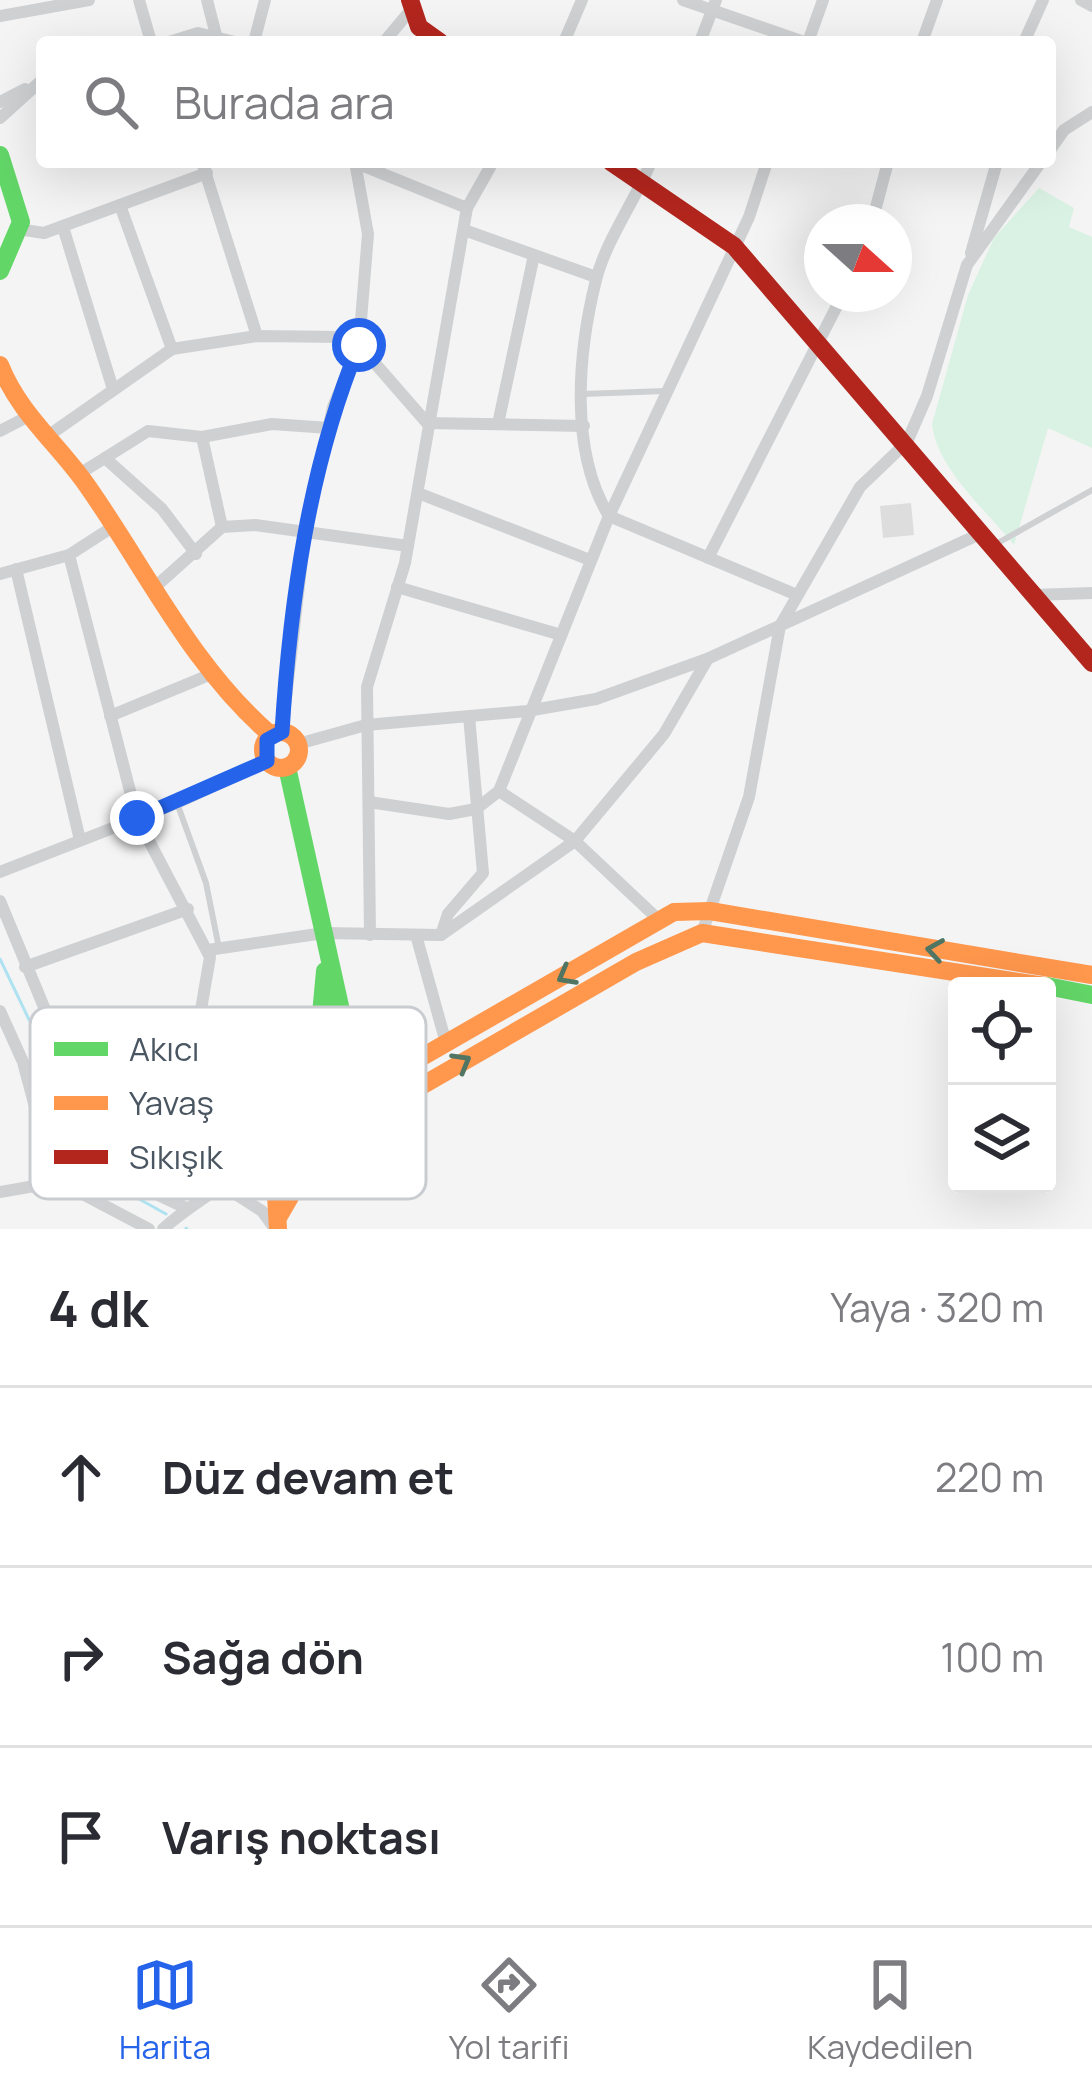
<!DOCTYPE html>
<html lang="tr">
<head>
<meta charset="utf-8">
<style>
	:root { --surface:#fff; --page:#f7f7f7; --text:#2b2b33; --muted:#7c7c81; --line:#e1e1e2; --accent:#2563eb }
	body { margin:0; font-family:Manrope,sans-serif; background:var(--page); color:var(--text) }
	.controls { position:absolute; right:36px; bottom:36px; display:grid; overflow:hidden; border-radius:12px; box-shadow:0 12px 48px #0002 }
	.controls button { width:108px; height:108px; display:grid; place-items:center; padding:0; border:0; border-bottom:3px solid var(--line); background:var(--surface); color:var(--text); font:60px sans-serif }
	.compass { position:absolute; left:804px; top:204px; width:108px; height:108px; border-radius:50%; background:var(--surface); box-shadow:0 12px 48px #0002; rotate:111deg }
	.stop { position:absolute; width:36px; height:36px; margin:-27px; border:9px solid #2563eb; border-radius:50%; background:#fff }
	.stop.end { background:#2563eb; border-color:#fff; box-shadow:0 3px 12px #0008 }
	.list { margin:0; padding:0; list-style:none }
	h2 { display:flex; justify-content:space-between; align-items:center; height:156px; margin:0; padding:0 48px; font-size:51px }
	h2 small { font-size:39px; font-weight:400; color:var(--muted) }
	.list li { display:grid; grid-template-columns:78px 1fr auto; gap:36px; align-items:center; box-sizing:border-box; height:180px; padding:0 48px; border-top:3px solid var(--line) }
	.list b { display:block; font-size:45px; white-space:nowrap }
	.list em { font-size:39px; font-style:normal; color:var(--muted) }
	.icon { flex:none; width:66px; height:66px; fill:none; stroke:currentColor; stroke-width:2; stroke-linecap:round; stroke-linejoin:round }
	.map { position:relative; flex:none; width:1092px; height:1229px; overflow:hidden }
	.search { position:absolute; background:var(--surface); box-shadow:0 12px 48px #0002; left:36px; right:36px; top:36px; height:132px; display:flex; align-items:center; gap:30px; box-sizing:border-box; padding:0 42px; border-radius:12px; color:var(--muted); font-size:45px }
	.sheet { height:696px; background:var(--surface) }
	nav { display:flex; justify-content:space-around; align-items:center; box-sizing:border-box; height:168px; border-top:3px solid var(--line); background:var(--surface); font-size:33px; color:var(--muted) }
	nav a { display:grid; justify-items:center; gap:6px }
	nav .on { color:var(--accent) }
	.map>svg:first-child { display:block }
	.green { fill:#d9f2e3 }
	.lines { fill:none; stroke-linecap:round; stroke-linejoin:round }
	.stream { stroke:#aee2f0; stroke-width:3 }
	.building { fill:#ddddde }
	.lane { stroke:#ced0d2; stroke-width:6 }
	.street { stroke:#ced0d2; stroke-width:12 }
	.fast { stroke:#63d668; stroke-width:18 }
	.slow { stroke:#ff974d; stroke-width:18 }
	.jam { stroke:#b3261e; stroke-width:18 }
	.oneway { stroke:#507663 }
	.route { stroke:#2563eb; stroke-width:15 }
	.key { fill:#fff; stroke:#c9ccd0; stroke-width:3 }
	.key-label { font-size:33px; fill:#4a5661 }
</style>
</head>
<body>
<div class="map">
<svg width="1092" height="1229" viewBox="0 0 1092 1229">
	<rect width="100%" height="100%" fill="#f4f4f4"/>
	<path class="green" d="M 1039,188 L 1074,208 L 1069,227 L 1092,237 L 1092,448 L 1048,428 L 1014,545 C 986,510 937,469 932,424 L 968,295 L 994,238 Z"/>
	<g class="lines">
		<g class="stream">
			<polyline points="0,959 45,1053 64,1141 78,1165 166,1214"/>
			<polyline points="186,1228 187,1229"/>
		</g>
	</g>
	<polygon class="building" points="911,503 914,535 883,538 880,506"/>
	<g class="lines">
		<g class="lane">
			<polyline points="583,394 665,391"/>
			<polyline points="996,544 1092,490"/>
			<polyline points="177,803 206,883 219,948"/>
		</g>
		<g class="street">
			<polyline points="139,0 151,42"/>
			<polyline points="207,0 216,35"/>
			<polyline points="683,0 804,42"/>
			<polyline points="1081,0 1092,6"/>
			<polyline points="0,16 89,0"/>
			<polyline points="169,42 198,33 235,42"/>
			<polyline points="254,42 265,0"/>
			<polyline points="384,42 414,6"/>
			<polyline points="564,42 582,0"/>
			<polyline points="700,42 716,0"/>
			<polyline points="808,42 823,0"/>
			<polyline points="922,42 937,0"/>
			<polyline points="1024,42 1043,0"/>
			<polyline points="0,102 25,89"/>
			<polyline points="0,118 42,80"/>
			<polyline points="1050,150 1064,130 1092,112"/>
			<polyline points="202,162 257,336"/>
			<path d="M 651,162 C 635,201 606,240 596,280 C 578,352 569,451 609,516 L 797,595"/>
			<polyline points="356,163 467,208"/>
			<polyline points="121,208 172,349"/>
			<polyline points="872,222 888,162"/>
			<polyline points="63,227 112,386"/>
			<polyline points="18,229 44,233 207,173"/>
			<polyline points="467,231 596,277"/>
			<polyline points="971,253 997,162"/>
			<polyline points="498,424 534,255"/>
			<polyline points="0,431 27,417"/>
			<polyline points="202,437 222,527"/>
			<polyline points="45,438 172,349 257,336 343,337 359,345 427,423 584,426"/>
			<polyline points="105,458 148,431 202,437 272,424 329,428"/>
			<polyline points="79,474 105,458 162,509 196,554"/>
			<polyline points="418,493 590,560"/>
			<polyline points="69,555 137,818 210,957 190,1074 192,1107 226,1188 262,1211 275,1229"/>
			<polyline points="708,558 843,294"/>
			<polyline points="16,569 80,840"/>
			<polyline points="0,574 69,555 111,528"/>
			<polyline points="397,587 558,634"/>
			<polyline points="154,588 222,527 255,525 408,546"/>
			<polyline points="1034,595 1092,593"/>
			<polyline points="110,716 214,673"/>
			<polyline points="282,732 305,534 333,407 359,345 368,234 355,162"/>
			<polyline points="298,744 366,725 527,711 596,699 707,659 982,533"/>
			<polyline points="499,791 575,841 660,921"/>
			<polyline points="369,802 449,814 476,809 499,791 609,516 749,217 767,162"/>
			<polyline points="0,872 177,803 267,761"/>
			<polyline points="0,901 105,1154 137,1185 186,1208"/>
			<polyline points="702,933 749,797 780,626 860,487 907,442 927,396 967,265 1041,162"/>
			<polyline points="370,935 367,687 405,563 467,208 493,162"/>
			<polyline points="416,935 446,1043"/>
			<polyline points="441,935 448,914 483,873 469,716"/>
			<polyline points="208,950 324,933 441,935 575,841 664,734 707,660"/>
			<polyline points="25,967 188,909"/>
			<polyline points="0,1011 23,1062 54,1179 149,1229"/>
			<polyline points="85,1109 171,1074 190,1074"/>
			<polyline points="0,1192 57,1182"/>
			<path d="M 163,1229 C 204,1192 255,1171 296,1131"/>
		</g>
		<g class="fast">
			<polyline points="0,155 21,222 0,271"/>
			<polyline points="287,767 340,1006 359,1122"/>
			<polyline points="1047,986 1092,995"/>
			<polyline points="323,1155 305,1145 300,1127 315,1079 325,971"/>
		</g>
		<g class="slow">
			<path d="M 0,365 C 19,413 57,443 86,484 C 146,569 191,666 271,735"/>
			<circle cx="281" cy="750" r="18"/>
			<polyline points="279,1216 297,1185 359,1122 636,962 702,933 1045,986"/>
			<polyline points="278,1229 276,1195 300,1127 324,1104 389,1076 674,912 710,911 1092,975"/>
		</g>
		<g class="jam">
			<polyline points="410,0 419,27 440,42"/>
			<polyline points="611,162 734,246 1092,663"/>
		</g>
	</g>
	<defs><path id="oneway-chevron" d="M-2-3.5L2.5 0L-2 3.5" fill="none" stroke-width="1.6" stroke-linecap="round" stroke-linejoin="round" transform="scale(3)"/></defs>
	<g class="oneway">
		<use href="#oneway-chevron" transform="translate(935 950) rotate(-171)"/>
		<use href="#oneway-chevron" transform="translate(566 976) rotate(151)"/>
		<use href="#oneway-chevron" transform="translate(462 1062) rotate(-30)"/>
	</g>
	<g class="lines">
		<path class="route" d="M 137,818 L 267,761 L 267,740 L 282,732 C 290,602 309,466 359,345"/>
	</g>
	<rect x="30" y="1007" width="396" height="192" rx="18" class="key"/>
	<rect x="54" y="1042" width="54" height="14" fill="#63d668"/>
	<rect x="54" y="1096" width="54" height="14" fill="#ff974d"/>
	<rect x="54" y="1150" width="54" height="14" fill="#b3261e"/>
	<g class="key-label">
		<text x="129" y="1061">Akıcı</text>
		<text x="129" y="1115">Yavaş</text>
		<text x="129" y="1169">Sıkışık</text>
	</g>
</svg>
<div class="controls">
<button><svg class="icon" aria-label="locate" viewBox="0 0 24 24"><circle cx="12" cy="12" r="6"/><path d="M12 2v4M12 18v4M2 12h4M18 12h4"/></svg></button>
<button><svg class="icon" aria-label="layers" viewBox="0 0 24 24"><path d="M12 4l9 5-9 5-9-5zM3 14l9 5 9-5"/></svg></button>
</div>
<svg class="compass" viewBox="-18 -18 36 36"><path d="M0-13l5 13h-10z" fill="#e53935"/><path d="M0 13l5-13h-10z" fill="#7c7c81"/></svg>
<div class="stop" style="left:359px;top:345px"></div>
<div class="stop end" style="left:137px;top:818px"></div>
<div class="search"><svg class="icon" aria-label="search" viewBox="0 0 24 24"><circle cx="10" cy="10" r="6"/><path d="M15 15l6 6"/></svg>Burada ara</div>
</div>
<section class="sheet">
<h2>4 dk<small>Yaya · 320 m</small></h2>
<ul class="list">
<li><svg class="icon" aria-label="ahead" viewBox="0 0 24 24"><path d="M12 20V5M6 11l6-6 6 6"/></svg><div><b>Düz devam et</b></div><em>220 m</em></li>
<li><svg class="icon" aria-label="right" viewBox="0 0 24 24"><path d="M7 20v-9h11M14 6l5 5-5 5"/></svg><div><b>Sağa dön</b></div><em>100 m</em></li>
<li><svg class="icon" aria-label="arrive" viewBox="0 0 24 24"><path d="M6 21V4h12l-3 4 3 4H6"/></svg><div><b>Varış noktası</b></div></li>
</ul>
</section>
<nav>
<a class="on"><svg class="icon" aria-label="map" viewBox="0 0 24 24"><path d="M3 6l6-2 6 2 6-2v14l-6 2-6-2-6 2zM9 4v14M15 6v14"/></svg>Harita</a>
<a><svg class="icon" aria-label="directions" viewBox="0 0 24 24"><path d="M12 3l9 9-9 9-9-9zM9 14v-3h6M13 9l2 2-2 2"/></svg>Yol tarifi</a>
<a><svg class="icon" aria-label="saved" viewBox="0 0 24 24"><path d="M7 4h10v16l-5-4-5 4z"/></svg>Kaydedilen</a>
</nav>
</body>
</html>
